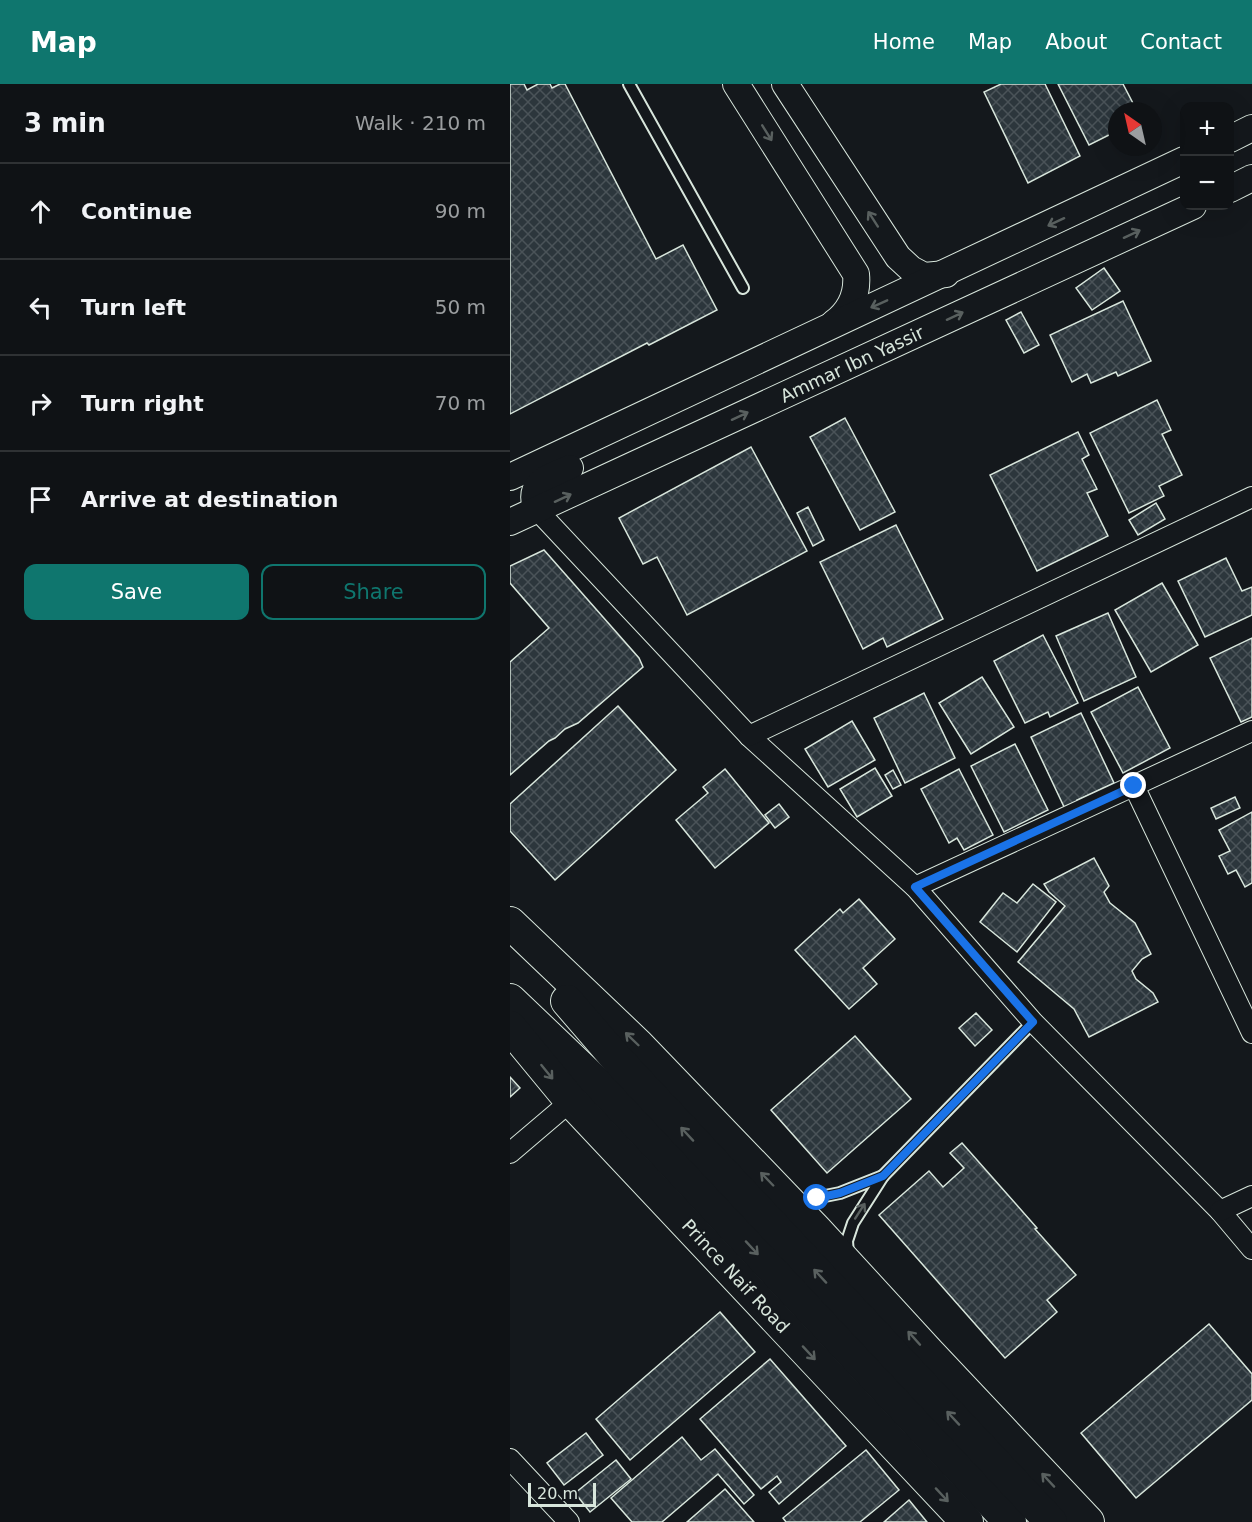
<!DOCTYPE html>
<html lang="en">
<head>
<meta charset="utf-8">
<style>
	:root { --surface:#0f1215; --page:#181b1e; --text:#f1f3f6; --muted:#9b9ea0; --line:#2f3234; --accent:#0f766e }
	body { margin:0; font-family:"DejaVu Sans",sans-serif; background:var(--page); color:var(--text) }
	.controls { position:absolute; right:18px; top:18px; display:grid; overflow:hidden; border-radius:12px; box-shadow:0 6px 24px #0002 }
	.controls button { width:54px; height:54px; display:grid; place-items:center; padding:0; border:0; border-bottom:2px solid var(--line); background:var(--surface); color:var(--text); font:30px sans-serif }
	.compass { position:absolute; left:598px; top:18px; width:54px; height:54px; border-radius:50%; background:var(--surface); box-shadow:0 6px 24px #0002; rotate:326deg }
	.scale { position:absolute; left:18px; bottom:15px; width:68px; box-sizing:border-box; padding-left:6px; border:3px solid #d8e6dc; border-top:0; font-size:16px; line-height:21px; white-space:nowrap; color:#d8e6dc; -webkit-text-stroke:4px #14181c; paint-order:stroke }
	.stop { position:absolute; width:18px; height:18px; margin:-14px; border:4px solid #1a73e8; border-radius:50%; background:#fff }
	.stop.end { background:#1a73e8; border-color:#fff; box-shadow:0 2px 6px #0008 }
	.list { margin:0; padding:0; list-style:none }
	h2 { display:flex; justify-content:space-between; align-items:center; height:78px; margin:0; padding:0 24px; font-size:26px }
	h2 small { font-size:20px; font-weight:400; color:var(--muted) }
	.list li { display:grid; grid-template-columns:39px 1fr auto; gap:18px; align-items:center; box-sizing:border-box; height:96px; padding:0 24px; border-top:2px solid var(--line) }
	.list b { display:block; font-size:22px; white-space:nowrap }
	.list em { font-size:20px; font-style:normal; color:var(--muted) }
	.actions { display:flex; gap:12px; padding:18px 24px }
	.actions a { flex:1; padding:14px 0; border:2px solid var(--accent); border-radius:12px; text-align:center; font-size:21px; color:var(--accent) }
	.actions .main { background:var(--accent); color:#fff }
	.icon { flex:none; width:33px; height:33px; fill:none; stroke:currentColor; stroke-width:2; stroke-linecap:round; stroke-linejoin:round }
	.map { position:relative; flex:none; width:742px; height:1438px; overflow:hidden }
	header { display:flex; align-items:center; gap:36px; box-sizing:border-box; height:84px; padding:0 30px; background:var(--accent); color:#fff }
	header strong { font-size:28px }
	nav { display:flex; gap:33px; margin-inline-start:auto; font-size:21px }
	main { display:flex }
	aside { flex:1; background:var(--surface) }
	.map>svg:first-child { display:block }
	.building { fill:url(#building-cross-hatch); stroke:#d8e6dc; stroke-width:1.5 }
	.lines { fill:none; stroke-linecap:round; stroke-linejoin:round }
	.service-casing { stroke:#d8e6dc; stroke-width:14 }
	.minor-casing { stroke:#d8e6dc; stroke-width:22 }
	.tertiary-casing { stroke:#d8e6dc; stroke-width:28 }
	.primary-casing { stroke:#d8e6dc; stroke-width:34 }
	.service { stroke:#14181c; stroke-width:10 }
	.minor { stroke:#14181c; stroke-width:20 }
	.tertiary { stroke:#14181c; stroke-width:26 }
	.primary { stroke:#14181c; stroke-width:32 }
	.oneway { stroke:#59605f }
	.route { stroke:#1a73e8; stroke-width:8 }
	.labels { text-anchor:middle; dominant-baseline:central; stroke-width:4.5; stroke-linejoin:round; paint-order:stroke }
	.street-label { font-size:18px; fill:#d8e6dc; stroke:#14181c }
</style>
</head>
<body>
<header>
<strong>Map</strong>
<nav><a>Home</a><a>Map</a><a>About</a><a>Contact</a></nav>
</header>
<main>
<aside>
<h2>3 min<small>Walk · 210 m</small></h2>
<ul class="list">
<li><svg class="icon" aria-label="ahead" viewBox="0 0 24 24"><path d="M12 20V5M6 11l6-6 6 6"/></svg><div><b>Continue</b></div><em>90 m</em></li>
<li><svg class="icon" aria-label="left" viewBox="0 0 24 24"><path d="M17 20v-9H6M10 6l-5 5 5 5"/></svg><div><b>Turn left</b></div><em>50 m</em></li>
<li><svg class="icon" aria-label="right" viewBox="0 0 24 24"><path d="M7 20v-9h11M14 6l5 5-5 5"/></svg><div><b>Turn right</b></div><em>70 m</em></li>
<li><svg class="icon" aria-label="arrive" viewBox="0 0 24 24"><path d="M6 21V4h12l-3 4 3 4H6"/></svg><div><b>Arrive at destination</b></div></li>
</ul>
<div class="actions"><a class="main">Save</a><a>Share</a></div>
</aside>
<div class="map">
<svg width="742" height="1438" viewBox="0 0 742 1438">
	<defs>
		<pattern id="building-cross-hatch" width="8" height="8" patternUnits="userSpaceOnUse" patternTransform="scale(1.5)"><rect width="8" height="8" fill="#2c363c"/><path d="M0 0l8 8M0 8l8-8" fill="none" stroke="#4a5358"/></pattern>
	</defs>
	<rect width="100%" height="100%" fill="#14181c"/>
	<g class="building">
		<polygon points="0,0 14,0 17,6 28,0 40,0 42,4 50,0 55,0 146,175 173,161 207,226 139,261 137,259 0,330"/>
		<polygon points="491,0 535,0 570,72 518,99 474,8"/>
		<polygon points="548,0 613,0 627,27 607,27 607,47 579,61"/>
		<polygon points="594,184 610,207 582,226 566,204"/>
		<polygon points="613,217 641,277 608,292 606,288 581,299 577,290 562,298 540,251"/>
		<polygon points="511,228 529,261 514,269 496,236"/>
		<polygon points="647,316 661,346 652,350 672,391 649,402 654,412 619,429 580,349"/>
		<polygon points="335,334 385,428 350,446 300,353"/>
		<polygon points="568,348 579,371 572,375 587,405 577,409 598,452 527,487 480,391"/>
		<polygon points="241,363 297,467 177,531 147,473 133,480 109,434"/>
		<polygon points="646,419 655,435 628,451 619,436"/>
		<polygon points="298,423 314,456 303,462 287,429"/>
		<polygon points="386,441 433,535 377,563 373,554 353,565 310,478"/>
		<polygon points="34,466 129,574 133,583 68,639 55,645 45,654 39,657 0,691 0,578 39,544 0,499 0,482"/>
		<polygon points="716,474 732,507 742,503 742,531 695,553 668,497"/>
		<polygon points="652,499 688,561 641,588 605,526"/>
		<polygon points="598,529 626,593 574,617 546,552"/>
		<polygon points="533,551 568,619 540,633 538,628 515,639 484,577"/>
		<polygon points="742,554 742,633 731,638 700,574"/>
		<polygon points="472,593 504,643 461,670 429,619"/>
		<polygon points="628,603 660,664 613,689 581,628"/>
		<polygon points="414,609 445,674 395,699 364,634"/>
		<polygon points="108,622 166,686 45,796 0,747 0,720"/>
		<polygon points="571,629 604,699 567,716 570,721 556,727 521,653"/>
		<polygon points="342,637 365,676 318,703 295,665"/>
		<polygon points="505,660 538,726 494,748 461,682"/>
		<polygon points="365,684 382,712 347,733 330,705"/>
		<polygon points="215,685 259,739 205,784 166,736 198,709 193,703"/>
		<polygon points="449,685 483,751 454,766 447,754 439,759 411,705"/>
		<polygon points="383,686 391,701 383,705 375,691"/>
		<polygon points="725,713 730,724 706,735 701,724"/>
		<polygon points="269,720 279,733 265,744 255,731"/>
		<polygon points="742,728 742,799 735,803 726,786 718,790 709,772 720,767 709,746"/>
		<polygon points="584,774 599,802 594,808 600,819 625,839 641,870 632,875 622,887 626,895 643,909 648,918 579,953 564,925 508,878 555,822 539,808 534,800"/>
		<polygon points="523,800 546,818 507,868 470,838 493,809 507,819"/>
		<polygon points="349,815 385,855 353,884 367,900 339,925 285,866 330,825 333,829"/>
		<polygon points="466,929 482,946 465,962 449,944"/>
		<polygon points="345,952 401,1015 317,1089 261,1026"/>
		<polygon points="0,993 10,1004 0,1013"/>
		<polygon points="452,1059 527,1144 525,1145 566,1191 537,1216 547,1228 495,1274 369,1131 419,1087 433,1103 454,1084 440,1069"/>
		<polygon points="210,1228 245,1268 120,1376 86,1335"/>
		<polygon points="699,1240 742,1290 742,1316 626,1414 571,1349"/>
		<polygon points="260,1275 336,1362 269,1420 259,1408 271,1398 267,1392 251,1405 190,1335"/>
		<polygon points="76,1349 93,1371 54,1401 37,1379"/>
		<polygon points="172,1353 191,1376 205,1365 244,1411 234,1420 208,1390 152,1438 122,1438 101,1414"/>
		<polygon points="356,1366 389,1406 350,1438 276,1438 273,1434"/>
		<polygon points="106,1376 121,1395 80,1428 65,1409"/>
		<polygon points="215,1405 244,1438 177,1438"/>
		<polygon points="399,1416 417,1438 374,1438"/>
	</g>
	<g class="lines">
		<defs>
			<g id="service">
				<polyline points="119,0 233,204"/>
				<polyline points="373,1092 523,938"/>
				<polyline points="285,1118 330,1109 373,1092 343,1139 337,1157 338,1170"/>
			</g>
			<g id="minor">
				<polyline points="27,426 239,652 405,803 523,938 710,1127 742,1165"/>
				<polyline points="239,652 742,413"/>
				<polyline points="624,702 742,949"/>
				<polyline points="405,803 742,647"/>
				<polyline points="0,1069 61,1017"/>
				<polyline points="710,1127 742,1112"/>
				<polyline points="0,1375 59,1438"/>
			</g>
			<g id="tertiary">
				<path d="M 226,0 L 346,190 C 348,211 340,227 324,239"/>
				<polyline points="275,0 388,173 401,185 414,192 436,190"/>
				<polyline points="720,55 742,44"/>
				<polyline points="720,105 742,94"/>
				<path d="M 0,393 C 225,288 450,183 674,76"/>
				<path d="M 27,426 C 16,398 40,393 60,384"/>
				<polyline points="0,438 683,122"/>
			</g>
			<g id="primary">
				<polyline points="0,839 128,961 306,1146 418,1268 578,1438"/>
				<polyline points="0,916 87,999 500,1438"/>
				<polyline points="57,917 107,975 541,1438"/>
				<polyline points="0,943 61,1017 457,1438"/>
			</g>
		</defs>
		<use href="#service" class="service-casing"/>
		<use href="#minor" class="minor-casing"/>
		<use href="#tertiary" class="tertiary-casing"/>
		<use href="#primary" class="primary-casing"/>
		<use href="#service" class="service"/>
		<use href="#minor" class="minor"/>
		<use href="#tertiary" class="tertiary"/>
		<use href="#primary" class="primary"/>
	</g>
	<defs><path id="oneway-shaft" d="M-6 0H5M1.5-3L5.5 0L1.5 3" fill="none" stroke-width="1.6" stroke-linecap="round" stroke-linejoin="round" transform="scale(1.5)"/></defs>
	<g class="oneway">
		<use href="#oneway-shaft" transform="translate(257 49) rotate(58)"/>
		<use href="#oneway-shaft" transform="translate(363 135) rotate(-123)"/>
		<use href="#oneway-shaft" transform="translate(546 138) rotate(155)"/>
		<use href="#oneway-shaft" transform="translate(622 150) rotate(-25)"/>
		<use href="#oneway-shaft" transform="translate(369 220) rotate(156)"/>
		<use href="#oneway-shaft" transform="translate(445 232) rotate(-25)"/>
		<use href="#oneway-shaft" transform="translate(230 332) rotate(-25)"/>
		<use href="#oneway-shaft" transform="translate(53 414) rotate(-25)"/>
		<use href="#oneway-shaft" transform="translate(122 955) rotate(-136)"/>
		<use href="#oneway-shaft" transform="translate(37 988) rotate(51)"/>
		<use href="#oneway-shaft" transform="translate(177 1050) rotate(-133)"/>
		<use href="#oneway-shaft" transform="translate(257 1095) rotate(-134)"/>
		<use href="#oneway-shaft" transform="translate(350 1127) rotate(-57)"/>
		<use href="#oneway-shaft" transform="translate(242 1164) rotate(47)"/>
		<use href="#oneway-shaft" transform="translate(310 1192) rotate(-133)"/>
		<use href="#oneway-shaft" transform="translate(404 1254) rotate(-132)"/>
		<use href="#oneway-shaft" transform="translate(299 1269) rotate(47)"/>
		<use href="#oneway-shaft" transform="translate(443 1334) rotate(-133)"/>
		<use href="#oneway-shaft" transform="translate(538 1396) rotate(-133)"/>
		<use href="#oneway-shaft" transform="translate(432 1411) rotate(47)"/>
	</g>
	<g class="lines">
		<polyline class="route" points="307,1114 330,1109 373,1092 523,938 405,803 624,702"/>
	</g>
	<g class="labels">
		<g class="street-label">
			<text transform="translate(342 280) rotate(-25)">Ammar Ibn Yassir</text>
			<text transform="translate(226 1192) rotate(47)">Prince Naif Road</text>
		</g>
	</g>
</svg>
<div class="controls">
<button>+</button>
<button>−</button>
</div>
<svg class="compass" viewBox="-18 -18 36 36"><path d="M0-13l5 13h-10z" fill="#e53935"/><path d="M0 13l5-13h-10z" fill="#9b9ea0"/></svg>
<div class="scale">20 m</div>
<div class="stop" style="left:307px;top:1114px"></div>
<div class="stop end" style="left:624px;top:702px"></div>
</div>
</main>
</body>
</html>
